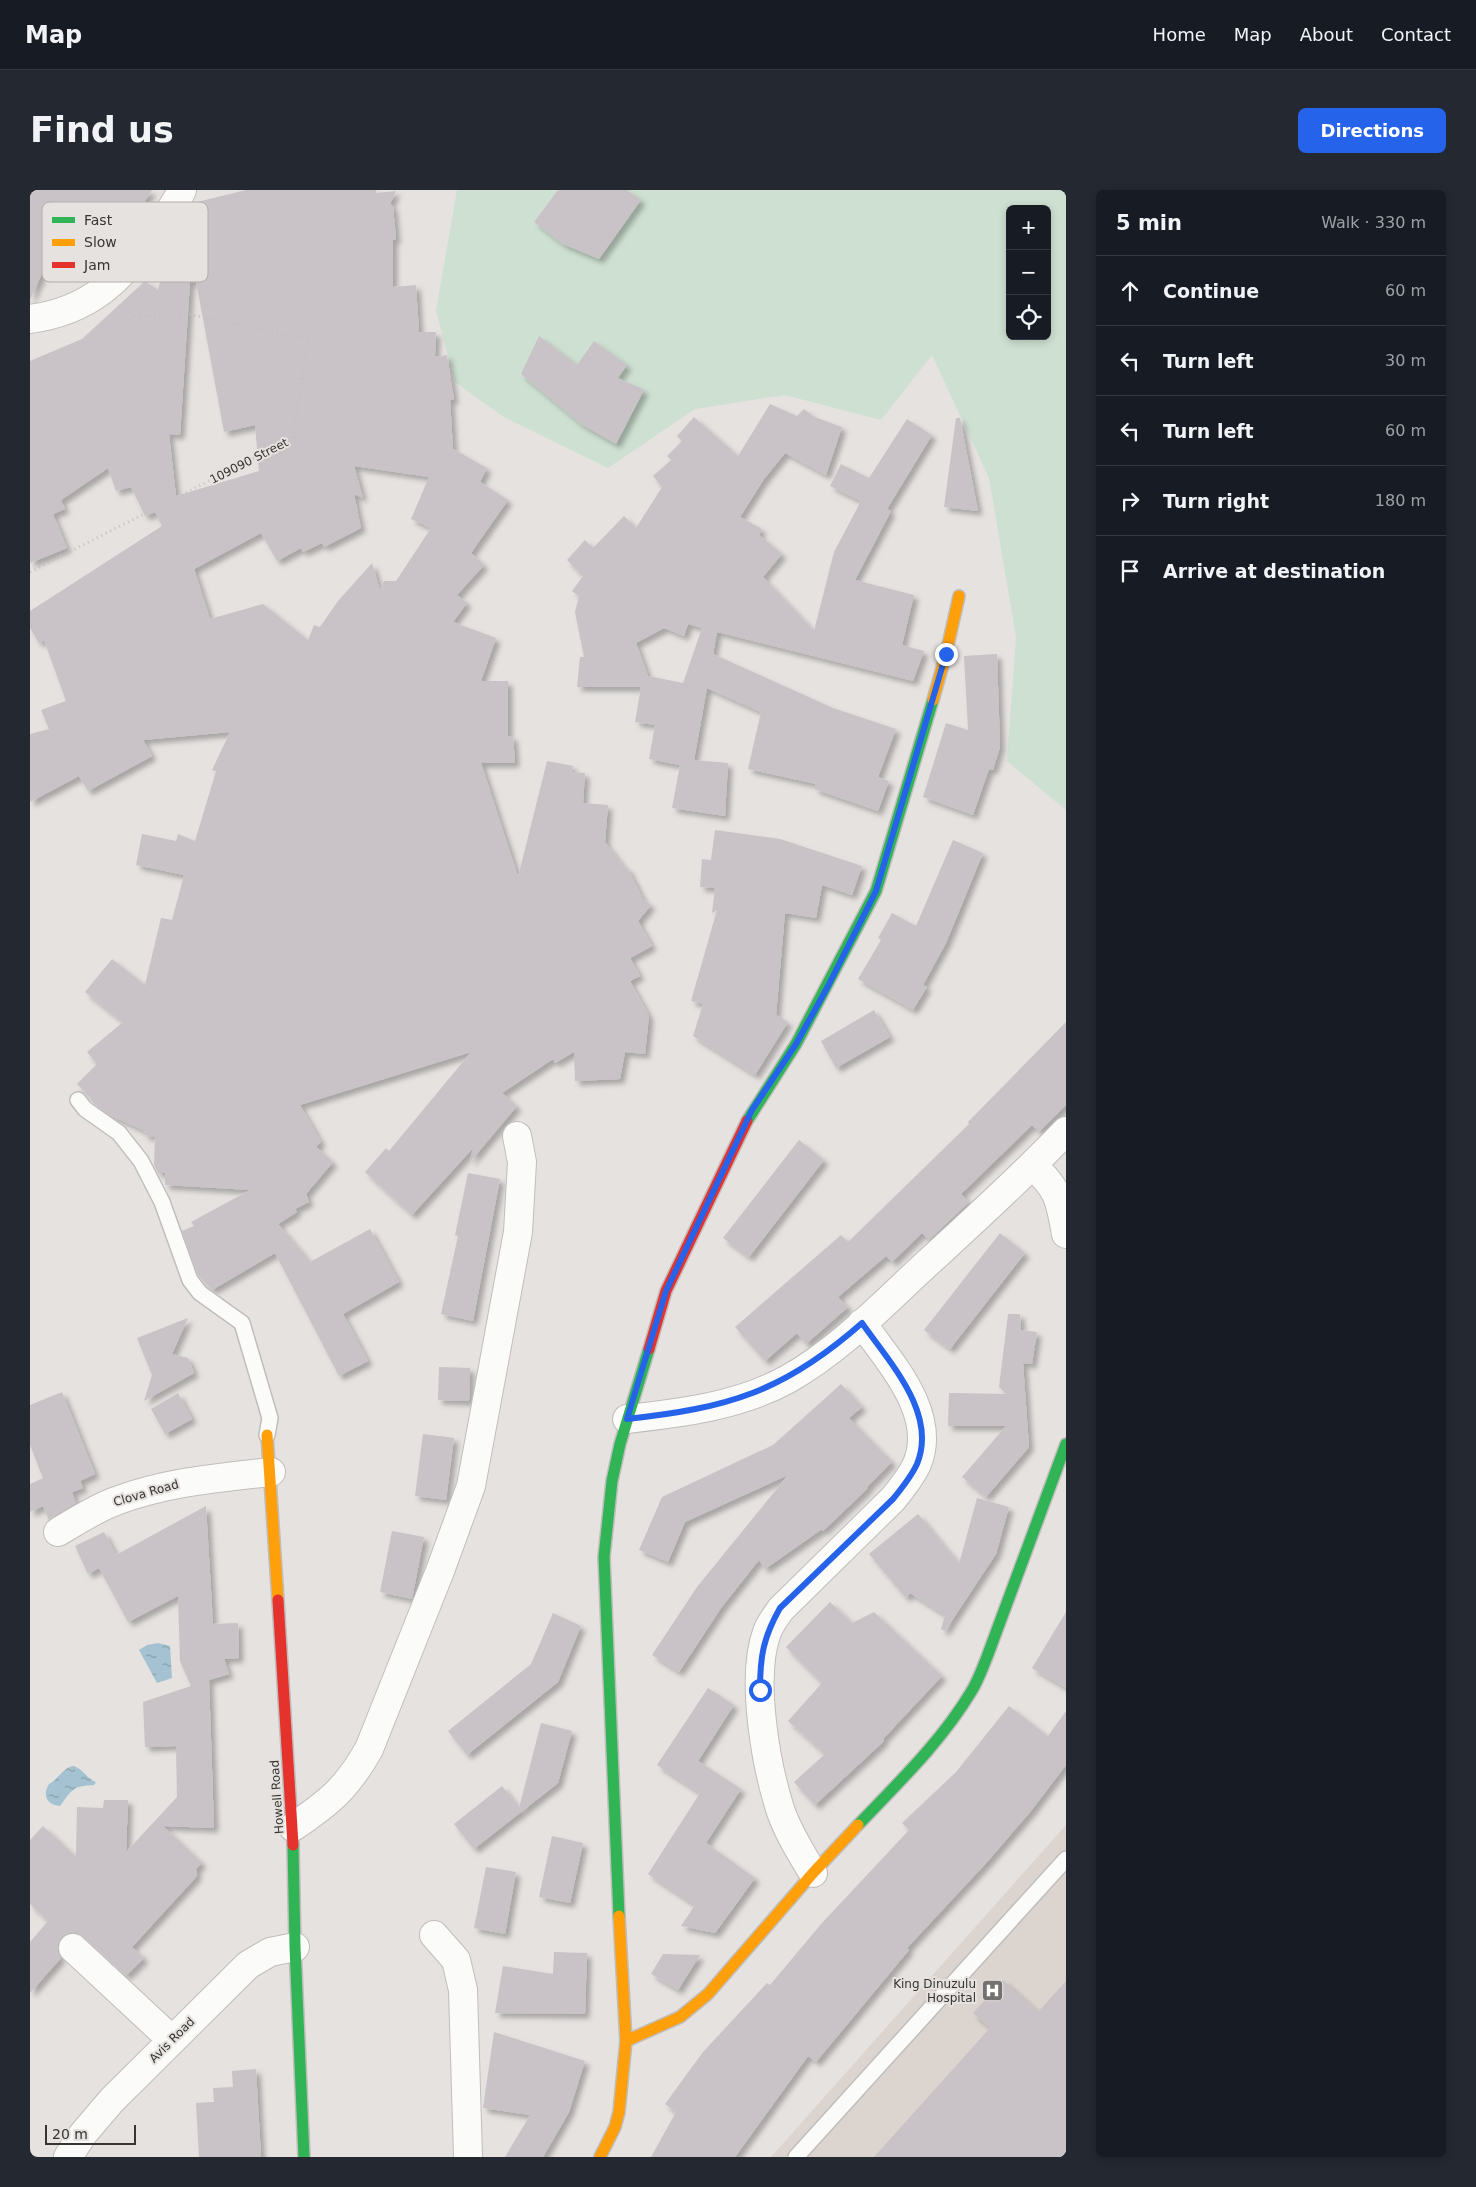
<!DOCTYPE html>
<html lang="en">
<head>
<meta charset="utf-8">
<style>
	:root { --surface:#171b24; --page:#242831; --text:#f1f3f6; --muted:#9ea1a6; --line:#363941; --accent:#2563eb }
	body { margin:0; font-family:"DejaVu Sans",sans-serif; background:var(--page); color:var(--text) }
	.controls { position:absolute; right:15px; top:15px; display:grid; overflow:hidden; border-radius:8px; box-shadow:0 2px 8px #0003 }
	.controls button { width:45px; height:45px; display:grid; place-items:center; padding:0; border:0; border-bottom:1px solid var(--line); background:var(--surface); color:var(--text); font:25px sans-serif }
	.scale { position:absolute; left:15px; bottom:12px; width:91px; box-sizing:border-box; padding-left:5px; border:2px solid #363533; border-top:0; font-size:14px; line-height:18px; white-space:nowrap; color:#363533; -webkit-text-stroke:4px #e6e2df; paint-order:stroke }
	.stop { position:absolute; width:15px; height:15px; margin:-11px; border:4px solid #2563eb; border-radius:50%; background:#fff }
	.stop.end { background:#2563eb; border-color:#fff; box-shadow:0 1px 5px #0008 }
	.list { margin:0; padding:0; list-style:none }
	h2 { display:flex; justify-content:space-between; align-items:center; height:65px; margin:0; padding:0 20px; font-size:21px }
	h2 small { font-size:16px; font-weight:400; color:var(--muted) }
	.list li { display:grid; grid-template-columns:32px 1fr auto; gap:15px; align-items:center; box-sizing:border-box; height:70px; padding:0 20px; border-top:1px solid var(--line) }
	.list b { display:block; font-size:19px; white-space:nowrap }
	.list em { font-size:16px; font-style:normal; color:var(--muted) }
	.icon { flex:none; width:28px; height:28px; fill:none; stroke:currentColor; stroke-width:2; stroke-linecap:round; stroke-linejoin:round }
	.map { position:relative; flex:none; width:1036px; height:1967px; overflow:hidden; border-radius:8px }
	header { display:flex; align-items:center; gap:30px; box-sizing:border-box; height:70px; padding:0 25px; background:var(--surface); border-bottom:1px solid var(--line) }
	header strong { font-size:24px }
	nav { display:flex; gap:28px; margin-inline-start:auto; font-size:18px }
	.intro { display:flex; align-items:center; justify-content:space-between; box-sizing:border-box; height:120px; padding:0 30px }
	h1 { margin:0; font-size:35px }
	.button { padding:12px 22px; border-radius:8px; background:var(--accent); color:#fff; font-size:18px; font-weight:700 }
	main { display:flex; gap:30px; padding:0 30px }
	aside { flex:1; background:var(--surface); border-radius:8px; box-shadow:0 2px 8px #0003 }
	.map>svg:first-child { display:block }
	.built { fill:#dbd4cf }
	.green { fill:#cee0d1; fill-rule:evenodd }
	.water { fill:url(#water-ripples) }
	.building { fill:#c9c2c7; fill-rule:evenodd; filter:url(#shadow) }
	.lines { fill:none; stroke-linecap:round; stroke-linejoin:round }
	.lane-casing { stroke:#c0bebd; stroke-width:18 }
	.street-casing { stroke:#c0bebd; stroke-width:30 }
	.fast-casing { stroke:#c0bebd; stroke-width:14 }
	.slow-casing { stroke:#c0bebd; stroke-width:14 }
	.jam-casing { stroke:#c0bebd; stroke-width:14 }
	.path { stroke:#c1c1c0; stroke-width:3; stroke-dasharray:1 4; stroke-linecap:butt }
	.lane { stroke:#fbfbfa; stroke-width:15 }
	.street { stroke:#fbfbfa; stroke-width:28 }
	.fast { stroke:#30b455; stroke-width:11 }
	.slow { stroke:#ff9f0a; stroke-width:11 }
	.jam { stroke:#e5322d; stroke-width:11 }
	.route { stroke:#2563eb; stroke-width:6 }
	.labels { text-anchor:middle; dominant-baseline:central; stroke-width:4; stroke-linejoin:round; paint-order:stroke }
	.street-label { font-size:12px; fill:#363533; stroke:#e6e2df }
	.poi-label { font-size:12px; fill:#363533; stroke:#e6e2df; text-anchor:end }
	.key { fill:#e6e2df; stroke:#b1aeab; stroke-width:1 }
	.key-label { font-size:14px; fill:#363533 }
</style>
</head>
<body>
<header>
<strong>Map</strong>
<nav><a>Home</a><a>Map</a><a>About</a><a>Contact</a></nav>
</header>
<div class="intro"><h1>Find us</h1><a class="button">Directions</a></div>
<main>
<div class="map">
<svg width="1036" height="1967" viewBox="0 0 1036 1967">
	<defs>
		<pattern id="water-ripples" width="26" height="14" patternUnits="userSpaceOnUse" patternTransform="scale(1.25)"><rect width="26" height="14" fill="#a4c2d1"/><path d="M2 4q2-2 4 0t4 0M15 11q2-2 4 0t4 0" fill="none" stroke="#869eaa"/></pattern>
		<filter id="shadow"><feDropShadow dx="4.5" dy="4.5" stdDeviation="2.5" flood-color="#0004"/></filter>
	</defs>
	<rect width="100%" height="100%" fill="#e5e2e0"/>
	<polygon class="built" points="1036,1635 1036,1967 741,1967"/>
	<path class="green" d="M 427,0 L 1036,0 L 1036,620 L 977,571 L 986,447 L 959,288 L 902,165 L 851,230 L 755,205 L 665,219 L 578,278 L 472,226 L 425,192 L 406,121 ZM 980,19 L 1017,19 L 1017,146 L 980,146 Z"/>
	<g class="water">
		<polygon points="128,1453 140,1456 142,1488 127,1493 109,1460 117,1455"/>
		<path d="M 44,1576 C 54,1580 56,1588 66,1592 L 64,1595 C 42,1596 42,1600 30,1616 C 17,1615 12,1606 19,1594 C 29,1589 33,1577 44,1576 Z"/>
	</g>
	<g class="building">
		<polygon points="0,0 122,0 71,80 47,61 33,81 18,70 0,110"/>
		<path d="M 216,0 L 346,0 L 346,3 L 366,1 L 360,14 L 363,16 L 366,49 L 363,50 L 363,97 L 386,95 L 389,142 L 406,142 L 405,167 L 417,165 L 424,210 L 420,210 L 423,259 L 457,278 L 450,292 L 478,310 L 441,363 L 454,375 L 427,405 L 437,413 L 423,432 L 466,448 L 451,491 L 478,491 L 478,547 L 483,546 L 485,573 L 451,573 L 488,687 L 517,571 L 543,576 L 541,582 L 555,583 L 553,613 L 578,615 L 575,652 L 595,678 L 597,677 L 613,709 L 621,715 L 608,731 L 622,756 L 600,768 L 610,786 L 600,791 L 619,826 L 615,864 L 595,862 L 590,889 L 545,891 L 544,862 L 525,873 L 523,869 L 472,903 L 487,916 L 440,972 L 443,958 L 382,1025 L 335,982 L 356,958 L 359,961 L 441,862 L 270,915 L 291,952 L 286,957 L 303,972 L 276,1004 L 279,1012 L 265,1019 L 267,1022 L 248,1034 L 280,1072 L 340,1039 L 369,1092 L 313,1124 L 338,1171 L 309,1186 L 245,1063 L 182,1100 L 168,1085 L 152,1041 L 164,1036 L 161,1032 L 220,1000 L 135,995 L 135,983 L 128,983 L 124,975 L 125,947 L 114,945 L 115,941 L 80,925 L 62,912 L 61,908 L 47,894 L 67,874 L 57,862 L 93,832 L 55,802 L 82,769 L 115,795 L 131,728 L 142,730 L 154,685 L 106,675 L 112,644 L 146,651 L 148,644 L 165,651 L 186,581 L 182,580 L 200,542 L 113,550 L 122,566 L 58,601 L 49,586 L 0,612 L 0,544 L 19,539 L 11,520 L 36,511 L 14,450 L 9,453 L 0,438 L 0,421 L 132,336 L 125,322 L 115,326 L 101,297 L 86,301 L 78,278 L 31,310 L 35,319 L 23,324 L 37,358 L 0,373 L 0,171 L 52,149 L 115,91 L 128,100 L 142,45 L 163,13 ZM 166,91 L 194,242 L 225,235 L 229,281 L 146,306 L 139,244 L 150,245 L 160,92 ZM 324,276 L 399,287 L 381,329 L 401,338 L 366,391 L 354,391 L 350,401 L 342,373 L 308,411 L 290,437 L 284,435 L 278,450 L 233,414 L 180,429 L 164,379 L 231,343 L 247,371 L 271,358 L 273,362 L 292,353 L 294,357 L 331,338 L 324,304 L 333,308 Z"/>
		<polygon points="528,0 597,0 611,10 569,69 533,54 504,32"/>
		<polygon points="509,146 547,175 564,151 597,175 588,188 614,200 586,254 551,234 491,184"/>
		<path d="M 740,214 L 767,226 L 774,219 L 784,227 L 812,237 L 796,285 L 755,263 L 734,289 L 710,327 L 732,339 L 729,345 L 752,364 L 733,387 L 784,441 L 804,362 L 831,311 L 800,296 L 811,274 L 839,288 L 877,229 L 902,245 L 857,319 L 861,321 L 825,390 L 884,405 L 872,455 L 894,461 L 883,491 L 687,442 L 683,464 L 803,518 L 866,539 L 848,587 L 859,591 L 848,621 L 784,599 L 786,594 L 718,579 L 731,522 L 677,498 L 664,570 L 698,573 L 695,626 L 642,618 L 650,575 L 619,569 L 625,535 L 605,532 L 611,497 L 547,497 L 550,467 L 554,467 L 545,422 L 549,406 L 542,401 L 553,386 L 537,370 L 555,350 L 563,358 L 594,326 L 606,338 L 632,297 L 623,286 L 641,270 L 637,266 L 652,251 L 647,246 L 664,227 L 708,266 ZM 658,434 L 672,438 L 653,493 L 618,486 L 606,453 L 634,438 L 654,446 Z"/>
		<polygon points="926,228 930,228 948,321 914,317"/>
		<polygon points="967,464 970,557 963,580 959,579 943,625 893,607 916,533 938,540 934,466"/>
		<polygon points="685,640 750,649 832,676 822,705 792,695 786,728 755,723 746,825 758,832 725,885 663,846 673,814 661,811 687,720 682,723 685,698 670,697 672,669 681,670"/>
		<polygon points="923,650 953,663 916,753 893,795 897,797 883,820 828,789 851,750 848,748 862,723 886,736"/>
		<polygon points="844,820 860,847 806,878 791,851"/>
		<polygon points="1036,832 1036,915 1009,942 1002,935 931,1004 939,1012 899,1050 892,1043 862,1072 856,1066 808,1107 818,1117 776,1154 767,1143 735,1171 705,1137 811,1045 818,1052 939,934 938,932"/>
		<polygon points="769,950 794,970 719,1067 693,1048"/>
		<polygon points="438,983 470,989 443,1131 411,1124 428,1046 425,1045"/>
		<polygon points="970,1043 995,1063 920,1159 894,1140"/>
		<polygon points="978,1124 990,1124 991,1140 1007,1142 1002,1174 993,1173 999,1257 956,1307 932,1287 976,1236 918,1236 919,1203 977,1204 969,1197"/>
		<polygon points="158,1128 142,1164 158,1168 164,1183 114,1211 122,1185 107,1148"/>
		<polygon points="409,1177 440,1178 439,1211 408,1210"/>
		<polygon points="811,1194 832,1217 819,1228 862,1272 837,1297 838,1298 793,1341 792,1339 735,1379 729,1370 691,1418 649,1482 622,1465 667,1397 758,1285 655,1332 638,1372 609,1360 632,1307 743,1255"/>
		<polygon points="32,1202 65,1284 50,1291 53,1298 42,1302 46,1313 19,1330 13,1316 0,1322 0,1294 13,1288 0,1255 0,1215"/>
		<polygon points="148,1203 162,1229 135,1244 121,1219"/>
		<polygon points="393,1244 424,1248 416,1310 385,1306"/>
		<polygon points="947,1308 979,1317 966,1364 915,1441 911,1439 915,1425 880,1403 876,1408 839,1364 888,1324 929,1374"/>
		<polygon points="176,1316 183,1434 208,1433 209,1468 194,1469 199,1484 179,1490 184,1638 133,1636 172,1673 166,1679 167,1686 102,1757 114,1768 96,1786 54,1747 47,1743 39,1743 32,1747 28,1754 28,1762 31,1768 0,1803 0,1752 18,1731 0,1714 0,1650 13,1636 46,1667 47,1617 73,1618 74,1610 98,1610 96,1662 147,1607 146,1556 115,1557 113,1512 161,1496 150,1471 148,1406 98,1432 69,1378 58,1384 45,1356 74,1342 86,1365"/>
		<polygon points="362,1341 394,1347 382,1409 350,1402"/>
		<polygon points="800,1412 822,1433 844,1422 912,1486 853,1549 854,1551 785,1615 764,1592 795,1564 758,1531 792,1493 756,1457"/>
		<polygon points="1036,1422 1036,1498 1002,1478"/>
		<polygon points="523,1423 551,1436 528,1492 437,1565 418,1541 501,1474"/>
		<polygon points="678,1498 704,1515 668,1571 711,1599 676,1653 725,1688 685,1743 651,1736 665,1715 618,1684 670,1603 627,1575"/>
		<polygon points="979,1516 1018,1546 1036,1521 1036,1575 1001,1621 958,1671 877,1758 879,1760 786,1872 778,1866 705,1967 621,1967 646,1922 635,1914 673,1862 737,1793 740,1795 792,1733 879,1640 872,1633 926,1582"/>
		<polygon points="511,1533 542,1541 528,1593 444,1659 424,1634 472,1596 489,1618"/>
		<polygon points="522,1646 553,1653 540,1713 509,1707"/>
		<polygon points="456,1677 486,1682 475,1744 444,1738"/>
		<polygon points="524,1762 557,1763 555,1824 465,1823 473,1776 523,1784"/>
		<polygon points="633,1764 670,1765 648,1800 621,1784"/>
		<polygon points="973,1790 1008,1822 1036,1791 1036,1967 844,1967 960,1838 943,1823"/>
		<polygon points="464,1842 555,1871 539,1922 513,1967 475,1967 500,1925 453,1918"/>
		<polygon points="226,1879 231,1967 169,1967 166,1913 184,1912 183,1898 203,1897 202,1881"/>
	</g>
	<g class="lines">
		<defs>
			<g id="lane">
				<polyline points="48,910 55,919 89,943 111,971 132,1012 160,1090 170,1103 212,1133 240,1228 237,1245"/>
				<polyline points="766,1967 1036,1669"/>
			</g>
			<g id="street">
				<path d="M 0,129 C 60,121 92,89 125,42 C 134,29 145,15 152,0"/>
				<path d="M 1003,976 C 1029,999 1030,1011 1036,1044"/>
				<path d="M 597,1229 C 652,1223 709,1216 758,1189 C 808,1161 849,1118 890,1080 C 939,1035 989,990 1036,941"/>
				<path d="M 28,1342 C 47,1331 66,1318 86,1311 C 136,1292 188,1288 241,1282"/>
				<path d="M 263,1637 C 300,1612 317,1598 339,1559 L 410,1381 L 441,1296 L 488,1042 L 492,972 L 487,946"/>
				<path d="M 783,1683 C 771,1663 759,1644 751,1622 C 736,1576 720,1488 737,1442 C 740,1434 746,1426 751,1419 L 863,1309 C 872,1298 881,1287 887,1274 C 908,1223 859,1172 832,1133"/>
				<polyline points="404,1745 426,1770 433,1800 438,1967"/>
				<polyline points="43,1758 142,1850"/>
				<polyline points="38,1967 53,1944 82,1910 218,1775 240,1762 265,1757"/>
			</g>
			<g id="fast">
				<polyline points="717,931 766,854 846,701 903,510"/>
				<path d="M 828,1635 C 868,1593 911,1552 941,1502 C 948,1491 952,1479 957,1467 L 1036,1254"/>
				<polyline points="263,1655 265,1757 274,1967"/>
				<polyline points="589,1726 574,1367 582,1291 590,1254 619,1159"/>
			</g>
			<g id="slow">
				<polyline points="903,510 916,464 929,406"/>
				<polyline points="237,1245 248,1410"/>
				<polyline points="596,1851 650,1827 678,1804 783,1683 828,1635"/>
				<polyline points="570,1967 585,1937 589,1922 596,1851 589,1726"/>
			</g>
			<g id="jam">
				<polyline points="619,1159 636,1101 717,931"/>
				<polyline points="248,1410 263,1655"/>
			</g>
		</defs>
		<use href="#lane" class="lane-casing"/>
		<use href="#street" class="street-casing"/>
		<use href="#fast" class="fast-casing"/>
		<use href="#slow" class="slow-casing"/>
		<use href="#jam" class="jam-casing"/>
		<polyline class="path" points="0,382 263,248 278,150 158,124 103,126 96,118"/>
		<use href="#lane" class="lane"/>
		<use href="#street" class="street"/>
		<use href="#fast" class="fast"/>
		<use href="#slow" class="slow"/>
		<use href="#jam" class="jam"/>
	</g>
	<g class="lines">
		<path class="route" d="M 730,1500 C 730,1467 733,1448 750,1418 L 863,1309 C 872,1298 881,1287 887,1274 C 908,1223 859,1172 832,1133 C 754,1202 698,1218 597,1229 L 636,1101 L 722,920 L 766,854 L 797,798 L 846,701 L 916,464"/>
	</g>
	<defs>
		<symbol id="hospital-square" viewBox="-11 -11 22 22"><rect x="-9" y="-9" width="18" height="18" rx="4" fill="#737270" stroke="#e6e2df"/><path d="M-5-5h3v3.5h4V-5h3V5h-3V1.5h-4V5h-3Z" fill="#fff"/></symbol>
	</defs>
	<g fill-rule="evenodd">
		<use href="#hospital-square" x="950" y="1788" width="25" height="25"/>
	</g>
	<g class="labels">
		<g class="street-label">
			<text transform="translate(219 271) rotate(-27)">109090 Street</text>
			<text transform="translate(116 1303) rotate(-16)">Clova Road</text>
			<text transform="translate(247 1607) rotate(-94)">Howell Road</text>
			<text transform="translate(142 1850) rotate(-45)">Avis Road</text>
		</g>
		<g class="poi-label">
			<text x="946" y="1794">King Dinuzulu<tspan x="946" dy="14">Hospital</tspan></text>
		</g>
	</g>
	<rect x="12" y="12" width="166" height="80" rx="8" class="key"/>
	<rect x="22" y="27" width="23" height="6" fill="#30b455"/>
	<rect x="22" y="49" width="23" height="7" fill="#ff9f0a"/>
	<rect x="22" y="72" width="23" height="6" fill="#e5322d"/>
	<g class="key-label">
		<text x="54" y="35">Fast</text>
		<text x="54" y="57">Slow</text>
		<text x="54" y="80">Jam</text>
	</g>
</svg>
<div class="controls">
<button>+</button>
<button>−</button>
<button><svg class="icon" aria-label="locate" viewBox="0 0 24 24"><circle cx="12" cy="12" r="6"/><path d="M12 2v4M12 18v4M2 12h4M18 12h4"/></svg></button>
</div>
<div class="scale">20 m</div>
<div class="stop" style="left:730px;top:1500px"></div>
<div class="stop end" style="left:916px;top:464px"></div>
</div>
<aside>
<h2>5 min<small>Walk · 330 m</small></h2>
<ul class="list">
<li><svg class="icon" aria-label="ahead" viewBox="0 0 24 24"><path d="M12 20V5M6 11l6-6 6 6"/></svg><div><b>Continue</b></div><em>60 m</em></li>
<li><svg class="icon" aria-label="left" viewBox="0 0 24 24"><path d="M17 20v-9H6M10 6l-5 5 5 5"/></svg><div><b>Turn left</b></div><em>30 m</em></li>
<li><svg class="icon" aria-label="left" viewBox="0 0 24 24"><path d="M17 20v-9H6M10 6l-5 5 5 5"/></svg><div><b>Turn left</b></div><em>60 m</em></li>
<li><svg class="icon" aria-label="right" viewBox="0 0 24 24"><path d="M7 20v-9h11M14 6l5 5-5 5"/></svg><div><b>Turn right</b></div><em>180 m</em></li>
<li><svg class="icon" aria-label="arrive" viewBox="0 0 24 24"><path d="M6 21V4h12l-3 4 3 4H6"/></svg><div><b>Arrive at destination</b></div></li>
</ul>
</aside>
</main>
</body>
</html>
